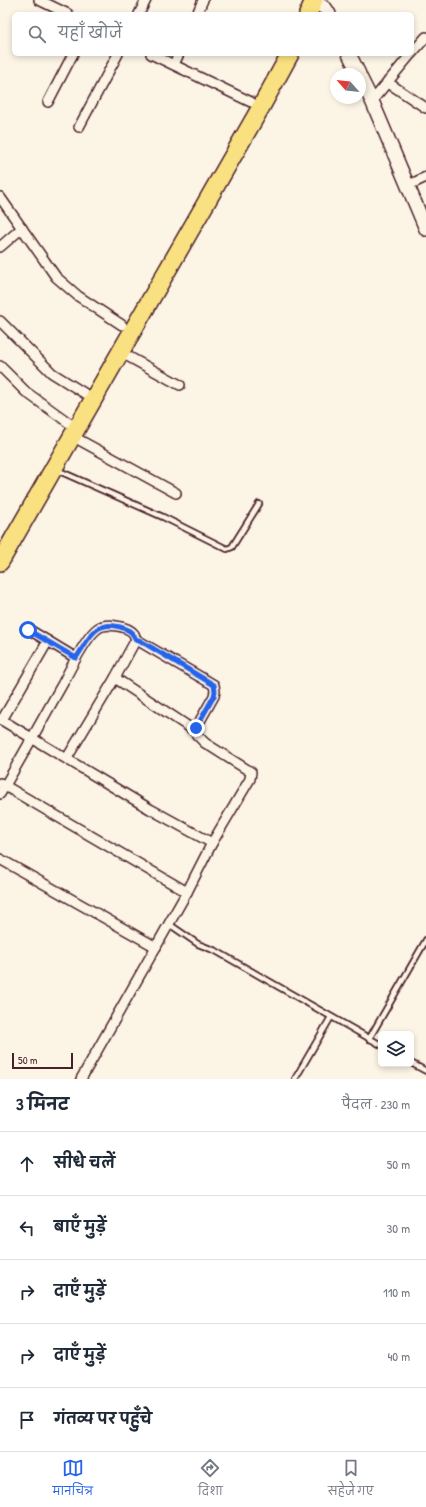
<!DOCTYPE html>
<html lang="hi">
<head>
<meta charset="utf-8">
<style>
	:root { --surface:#fff; --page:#f2f2f3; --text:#1f2937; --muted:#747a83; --line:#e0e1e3; --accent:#2563eb }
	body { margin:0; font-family:"Patrick Hand","Playpen Sans Deva",sans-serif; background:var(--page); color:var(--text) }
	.controls { position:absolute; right:12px; bottom:12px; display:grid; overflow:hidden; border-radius:6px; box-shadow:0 2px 6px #0003 }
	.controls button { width:36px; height:36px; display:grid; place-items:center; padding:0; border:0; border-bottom:1px solid var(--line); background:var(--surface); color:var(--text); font:20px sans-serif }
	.compass { position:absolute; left:330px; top:68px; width:36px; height:36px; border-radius:50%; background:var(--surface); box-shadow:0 2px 6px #0003; rotate:297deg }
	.scale { position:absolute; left:12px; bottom:10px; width:61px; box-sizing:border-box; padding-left:4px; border:2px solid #4a1f2b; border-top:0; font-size:11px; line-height:14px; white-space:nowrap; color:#4a1f2b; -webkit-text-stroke:3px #fcf5e5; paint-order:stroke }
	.stop { position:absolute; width:12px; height:12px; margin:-9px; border:3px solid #2563eb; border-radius:50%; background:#fff }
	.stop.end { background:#2563eb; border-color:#fff; box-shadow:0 1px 4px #0008 }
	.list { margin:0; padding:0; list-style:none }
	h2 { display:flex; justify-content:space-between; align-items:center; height:52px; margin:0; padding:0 16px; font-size:17px }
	h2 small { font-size:13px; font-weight:400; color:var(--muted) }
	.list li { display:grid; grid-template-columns:26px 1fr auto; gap:12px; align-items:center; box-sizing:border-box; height:64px; padding:0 16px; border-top:1px solid var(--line) }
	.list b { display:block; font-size:15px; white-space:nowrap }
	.list em { font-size:13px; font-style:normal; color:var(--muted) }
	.icon { flex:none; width:22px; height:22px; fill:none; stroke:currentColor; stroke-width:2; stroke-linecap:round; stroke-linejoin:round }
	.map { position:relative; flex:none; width:426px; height:1079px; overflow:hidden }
	.search { position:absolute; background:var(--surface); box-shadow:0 2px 6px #0003; left:12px; right:12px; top:12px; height:44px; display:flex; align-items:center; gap:10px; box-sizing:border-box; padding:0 14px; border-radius:6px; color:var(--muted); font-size:15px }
	.sheet { height:372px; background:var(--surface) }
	nav { display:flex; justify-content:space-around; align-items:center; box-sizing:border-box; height:56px; border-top:1px solid var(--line); background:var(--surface); font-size:11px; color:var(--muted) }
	nav a { display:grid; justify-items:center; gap:2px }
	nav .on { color:var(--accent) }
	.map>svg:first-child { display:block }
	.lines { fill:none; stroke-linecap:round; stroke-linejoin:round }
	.lane-casing { stroke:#4a1f2b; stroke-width:8 }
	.street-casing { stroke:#4a1f2b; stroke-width:12 }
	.secondary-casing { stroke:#4a1f2b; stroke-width:16 }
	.highway-casing { stroke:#4a1f2b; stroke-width:20 }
	.lane { stroke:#fcf5e5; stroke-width:4.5 }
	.street { stroke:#fcf5e5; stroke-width:9 }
	.secondary { stroke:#fcf5e5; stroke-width:13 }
	.highway { stroke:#f9e181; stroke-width:17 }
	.route { stroke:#2563eb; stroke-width:5 }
</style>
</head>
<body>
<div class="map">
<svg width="426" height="1079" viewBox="0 0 426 1079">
	<rect width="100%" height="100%" fill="#fcf5e5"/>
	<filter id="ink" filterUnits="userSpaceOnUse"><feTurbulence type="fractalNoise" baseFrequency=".025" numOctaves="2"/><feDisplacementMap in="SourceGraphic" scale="8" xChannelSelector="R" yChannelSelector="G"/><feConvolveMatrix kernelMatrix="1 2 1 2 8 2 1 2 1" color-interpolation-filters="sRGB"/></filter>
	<g filter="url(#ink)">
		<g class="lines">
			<defs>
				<g id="lane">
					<polyline points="57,470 163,517 227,549 232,547 259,504"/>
					<polyline points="169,924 198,944 216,951 381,1045"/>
					<polyline points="369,1039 426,940"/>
					<polyline points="411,1063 426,1071"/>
					<polyline points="295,1079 331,1017"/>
				</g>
				<g id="street">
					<polyline points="39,0 68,14"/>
					<polyline points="139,14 146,0"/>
					<polyline points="197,14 203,0"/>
					<polyline points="412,53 426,37"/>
					<polyline points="151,54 251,102"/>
					<polyline points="174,64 179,54"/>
					<polyline points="387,82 426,108"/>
					<polyline points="372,101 411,54"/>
					<polyline points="48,102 73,54"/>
					<polyline points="79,127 118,54"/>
					<polyline points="407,186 426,177"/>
					<polyline points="0,197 56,277 78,296 122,325"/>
					<polyline points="0,247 22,228"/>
					<polyline points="0,321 52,373 84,393"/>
					<polyline points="120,352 180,385"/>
					<polyline points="0,366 26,392 76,428"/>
					<polyline points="72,436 176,493"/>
					<polyline points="28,629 76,658"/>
					<polyline points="115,678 195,731"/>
					<polyline points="0,719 150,809 212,843"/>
					<polyline points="2,720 48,641"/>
					<polyline points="67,758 115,678 134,643 137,640 214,685 215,691 214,696 196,728 196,734 205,743 251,772 250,779 212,843 187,892 81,1079"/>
					<polyline points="0,783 187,892"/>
					<path d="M 0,794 C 22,757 42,720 63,683 C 70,669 86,637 97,629 C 105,622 128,626 134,634 C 135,636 135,638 136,640"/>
					<polyline points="0,859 156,947"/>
				</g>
				<g id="secondary">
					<polyline points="314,1 326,9 329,14"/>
					<polyline points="349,54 359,74"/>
					<polyline points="360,77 372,101 426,229"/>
				</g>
				<g id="highway">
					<polyline points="308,14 314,0"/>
					<polyline points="0,562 261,107 290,54"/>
				</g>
			</defs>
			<use href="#lane" class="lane-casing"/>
			<use href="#street" class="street-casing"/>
			<use href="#secondary" class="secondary-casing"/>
			<use href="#highway" class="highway-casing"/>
			<use href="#lane" class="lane"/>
			<use href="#street" class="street"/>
			<use href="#secondary" class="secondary"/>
			<use href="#highway" class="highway"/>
		</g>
	</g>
	<g class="lines" filter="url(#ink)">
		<path class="route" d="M 28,630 L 76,658 C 89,639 94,620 120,627 C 128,629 133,632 136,640 L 139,640 L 214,685 L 215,691 L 214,696 L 196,728"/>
	</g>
</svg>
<div class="controls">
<button><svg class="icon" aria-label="layers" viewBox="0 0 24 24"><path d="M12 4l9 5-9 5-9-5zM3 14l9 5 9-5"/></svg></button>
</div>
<svg class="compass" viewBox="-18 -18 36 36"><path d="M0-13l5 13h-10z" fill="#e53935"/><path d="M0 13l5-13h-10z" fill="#747a83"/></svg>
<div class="scale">50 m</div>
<div class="stop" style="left:28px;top:630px"></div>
<div class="stop end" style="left:196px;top:728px"></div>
<div class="search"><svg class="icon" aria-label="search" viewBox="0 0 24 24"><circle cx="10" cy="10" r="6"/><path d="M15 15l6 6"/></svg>यहाँ खोजें</div>
</div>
<section class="sheet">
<h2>3 मिनट<small>पैदल · 230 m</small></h2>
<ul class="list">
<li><svg class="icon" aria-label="ahead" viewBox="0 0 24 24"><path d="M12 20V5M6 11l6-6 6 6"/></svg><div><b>सीधे चलें</b></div><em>50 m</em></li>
<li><svg class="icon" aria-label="left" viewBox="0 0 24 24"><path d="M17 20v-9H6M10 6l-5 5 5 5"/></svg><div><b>बाएँ मुड़ें</b></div><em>30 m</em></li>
<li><svg class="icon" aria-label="right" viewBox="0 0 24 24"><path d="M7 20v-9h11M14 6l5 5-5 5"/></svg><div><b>दाएँ मुड़ें</b></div><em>110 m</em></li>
<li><svg class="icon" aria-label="right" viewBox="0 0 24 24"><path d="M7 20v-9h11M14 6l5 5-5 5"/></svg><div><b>दाएँ मुड़ें</b></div><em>40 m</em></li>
<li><svg class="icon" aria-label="arrive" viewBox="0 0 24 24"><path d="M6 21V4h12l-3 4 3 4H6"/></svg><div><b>गंतव्य पर पहुँचे</b></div></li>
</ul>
</section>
<nav>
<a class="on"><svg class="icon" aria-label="map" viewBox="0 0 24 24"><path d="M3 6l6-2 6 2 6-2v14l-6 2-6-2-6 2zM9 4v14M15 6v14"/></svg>मानचित्र</a>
<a><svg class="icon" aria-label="directions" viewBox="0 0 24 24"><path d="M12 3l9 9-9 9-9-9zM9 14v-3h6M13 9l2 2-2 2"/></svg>दिशा</a>
<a><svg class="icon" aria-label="saved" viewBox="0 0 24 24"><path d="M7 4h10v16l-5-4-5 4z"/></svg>सहेजे गए</a>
</nav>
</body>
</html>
